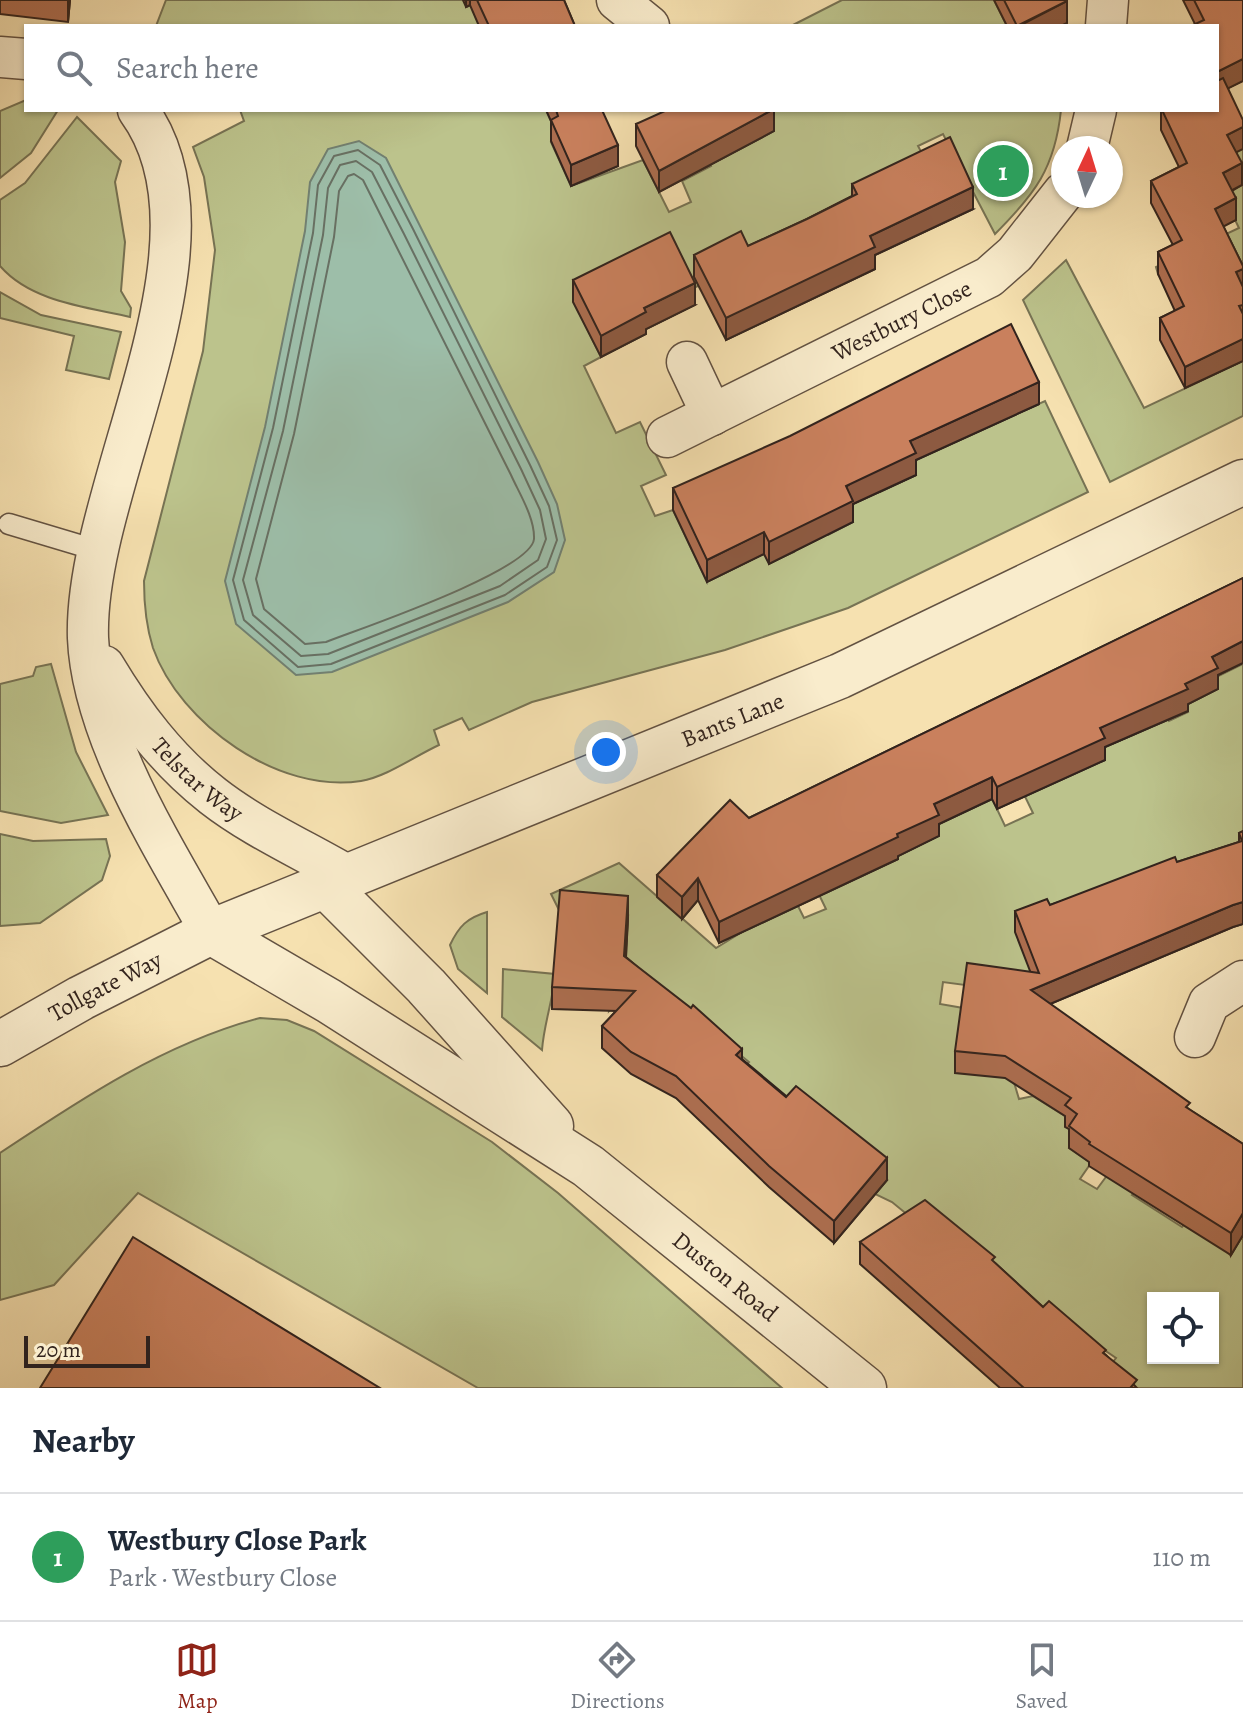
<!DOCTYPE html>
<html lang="en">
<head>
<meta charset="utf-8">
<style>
	:root { --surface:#fff; --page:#f6f6f7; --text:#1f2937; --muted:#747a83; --line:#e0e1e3; --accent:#8f2418 }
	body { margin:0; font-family:Alegreya,serif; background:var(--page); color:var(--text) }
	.controls { position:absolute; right:24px; bottom:24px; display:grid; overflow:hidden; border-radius:0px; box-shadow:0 2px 6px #0004 }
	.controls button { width:72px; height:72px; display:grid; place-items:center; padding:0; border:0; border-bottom:2px solid var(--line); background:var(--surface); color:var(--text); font:40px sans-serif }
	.compass { position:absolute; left:1051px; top:136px; width:72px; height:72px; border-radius:50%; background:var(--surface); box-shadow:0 2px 6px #0004; rotate:4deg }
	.scale { position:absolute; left:24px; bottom:20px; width:126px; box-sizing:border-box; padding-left:8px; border:4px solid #32231d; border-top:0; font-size:22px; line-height:28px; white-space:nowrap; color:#32231d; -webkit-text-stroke:6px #f9eccc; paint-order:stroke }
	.you { position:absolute; left:606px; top:752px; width:28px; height:28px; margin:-20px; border:6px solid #fff; border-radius:50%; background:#1a73e8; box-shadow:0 0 0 12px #1a73e833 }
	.badge { display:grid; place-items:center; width:52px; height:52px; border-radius:50%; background:var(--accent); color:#fff; font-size:26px; font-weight:700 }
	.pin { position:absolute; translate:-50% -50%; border:4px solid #fff; box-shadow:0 2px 8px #0006 }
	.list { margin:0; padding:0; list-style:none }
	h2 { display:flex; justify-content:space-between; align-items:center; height:104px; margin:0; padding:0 32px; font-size:34px }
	h2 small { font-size:26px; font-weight:400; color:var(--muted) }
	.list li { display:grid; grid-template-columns:52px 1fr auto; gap:24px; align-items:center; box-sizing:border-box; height:128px; padding:0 32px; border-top:2px solid var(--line) }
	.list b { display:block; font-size:30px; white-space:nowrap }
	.list p { margin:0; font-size:26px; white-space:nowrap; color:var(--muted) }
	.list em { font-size:26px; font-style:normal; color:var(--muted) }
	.icon { flex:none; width:44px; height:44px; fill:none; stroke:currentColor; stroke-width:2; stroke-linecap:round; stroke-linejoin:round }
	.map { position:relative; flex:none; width:1243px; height:1388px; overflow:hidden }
	.search { position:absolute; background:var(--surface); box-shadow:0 2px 6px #0004; left:24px; right:24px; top:24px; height:88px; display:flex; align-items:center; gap:20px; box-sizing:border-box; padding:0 28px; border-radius:0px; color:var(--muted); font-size:30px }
	.sheet { height:232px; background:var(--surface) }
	nav { display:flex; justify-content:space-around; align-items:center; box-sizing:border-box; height:112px; border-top:2px solid var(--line); background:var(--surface); font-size:22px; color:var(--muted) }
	nav a { display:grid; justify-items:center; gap:4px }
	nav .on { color:var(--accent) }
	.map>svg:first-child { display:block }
	.green { fill:#bcc38c; stroke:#777354; stroke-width:2; fill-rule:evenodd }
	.water { fill:#9dbea9; stroke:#728071; stroke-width:2 }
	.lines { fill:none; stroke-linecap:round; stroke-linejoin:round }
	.shore { stroke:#687063; stroke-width:2 }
	.service-casing { stroke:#635242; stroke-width:23 }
	.minor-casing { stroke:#635242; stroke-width:43 }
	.tertiary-casing { stroke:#635242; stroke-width:47 }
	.service { stroke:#f9eccc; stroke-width:20 }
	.minor { stroke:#f9eccc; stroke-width:40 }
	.tertiary { stroke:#f9eccc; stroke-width:44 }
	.wall { fill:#ad6e50; stroke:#32231d; stroke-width:2 }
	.shaded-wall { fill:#8d5a41; stroke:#32231d; stroke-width:2 }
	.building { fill:#c9805d; stroke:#32231d; stroke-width:2 }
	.labels { text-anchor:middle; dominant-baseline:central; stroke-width:6; stroke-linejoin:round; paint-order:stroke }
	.street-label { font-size:24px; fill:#32231d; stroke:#f9eccc }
</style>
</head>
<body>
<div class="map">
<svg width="1243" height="1388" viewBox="0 0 1243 1388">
	<rect width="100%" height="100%" fill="#f6e1b0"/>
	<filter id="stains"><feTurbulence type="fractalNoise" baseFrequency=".0025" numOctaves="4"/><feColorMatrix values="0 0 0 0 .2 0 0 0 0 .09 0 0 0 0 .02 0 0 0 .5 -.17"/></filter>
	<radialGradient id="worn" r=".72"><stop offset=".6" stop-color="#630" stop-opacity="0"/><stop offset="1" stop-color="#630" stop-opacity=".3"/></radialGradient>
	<g class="green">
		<polygon points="166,0 463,0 467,7 480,0 509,26 156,26"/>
		<polygon points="842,0 994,0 1007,26 791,26"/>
		<polygon points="26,100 26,110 58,110 31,153 0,178 0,111"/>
		<path d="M 240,110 L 546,110 L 558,137 L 551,142 L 571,186 L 643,160 L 669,212 L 691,202 L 682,181 L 711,166 L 690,121 L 772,110 L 1061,110 C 1055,168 1035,194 995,234 L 943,134 L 918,146 L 930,168 L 688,291 L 574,302 L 601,357 L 584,366 L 616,433 L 640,422 L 666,475 L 641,486 L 655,516 L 673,510 L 707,582 L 731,485 L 769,563 L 794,552 L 782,528 L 828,535 L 853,522 L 841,498 L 880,492 L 916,475 L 910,462 L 1045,401 L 1088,492 L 848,608 L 725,650 L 532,702 L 469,730 L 462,718 L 434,730 L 439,745 C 415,756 386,777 361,781 C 279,794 180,724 153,648 C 146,626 144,604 144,581 L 203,351 L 215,250 L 204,177 L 193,147 L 244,121 Z"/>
		<path d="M 77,117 L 121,161 L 115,182 L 125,242 L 121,291 L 131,308 L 130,317 C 87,307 31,302 0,266 L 0,200 L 25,183 Z"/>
		<polygon points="1243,149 1243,288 1212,248 1158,274 1156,267 1239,228 1223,195 1231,163 1228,156"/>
		<polygon points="1066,260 1144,408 1243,361 1243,416 1110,482 1023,300"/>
		<polygon points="0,292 41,315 121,332 109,379 66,370 74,336 0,318"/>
		<polygon points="51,664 76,752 108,815 61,823 0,811 0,684 33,676 36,667"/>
		<path d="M 1243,664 L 1243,853 L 1035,955 L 1034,994 L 943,982 L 940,1004 L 963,1008 L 1013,1079 L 1019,1099 L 1033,1096 L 1071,1120 L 1077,1136 L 1069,1148 L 1091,1163 L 1080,1179 L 1097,1189 L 1120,1158 L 1147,1175 L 1132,1195 L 1182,1227 L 1197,1207 L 1230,1255 L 1243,1235 L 1243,1388 L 1092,1388 L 1116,1358 L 920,1225 L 892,1202 L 875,1194 L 887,1180 L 781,1124 L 736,1076 L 749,1062 L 732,1048 L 618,1002 L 609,1011 L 612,977 L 626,957 L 628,918 L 560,912 L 551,894 L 619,863 L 716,948 L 742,932 L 789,888 L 804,918 L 826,909 L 810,876 L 876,869 L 897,859 L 889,840 L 988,790 L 1005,826 L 1033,813 L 1016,778 L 1094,738 L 1112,744 L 1137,733 L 1160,702 L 1169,721 L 1188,712 L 1180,695 ZM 1153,1298 L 1213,1298 L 1213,1358 L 1153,1358 Z"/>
		<polygon points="0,834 33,841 106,839 110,856 102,880 40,923 0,926"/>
		<path d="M 487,912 L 487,993 L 458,969 L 450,945 C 459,926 467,918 487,912 Z"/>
		<path d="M 503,969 L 555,974 C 553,1001 544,1023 542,1050 L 502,1017 Z"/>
		<path d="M 260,1018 L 287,1020 L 314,1031 L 492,1142 L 558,1193 L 782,1388 L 478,1388 L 138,1193 L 54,1285 L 0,1300 L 0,1153 C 81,1099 165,1043 260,1018 Z"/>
	</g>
	<polygon class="water" points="359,141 386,158 538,462 557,504 565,540 554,572 508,602 332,672 296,675 236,624 225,581 265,427 305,231 310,182 328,149"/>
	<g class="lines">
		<g class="shore">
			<polygon points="358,150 380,165 413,229 530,465 549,506 557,540 547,567 505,595 331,664 298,667 244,620 233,580 273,428 313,233 318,185 334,156"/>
			<polygon points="356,161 372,172 404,234 521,469 540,510 546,539 538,560 500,586 328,654 301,656 253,615 243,580 283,431 323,235 328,188 340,165"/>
			<path d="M 354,174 L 363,180 L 511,475 C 519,493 535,518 534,539 C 531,571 359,629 326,642 L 305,644 L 264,609 L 256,579 L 294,434 L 334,237 L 339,191 L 348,176 Z"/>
		</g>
		<defs>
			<polyline id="service" points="9,524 96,550"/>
			<g id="minor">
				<polyline points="617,0 649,26"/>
				<polyline points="1106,26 1108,0"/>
				<polyline points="0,57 26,59"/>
				<path d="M 138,110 C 236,244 83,486 88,638 C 92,736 164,848 211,932"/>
				<polyline points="1087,148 1096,110"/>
				<polyline points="687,362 712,415"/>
				<path id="s1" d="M 667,437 L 989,277 L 1015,254 L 1063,193"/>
				<path id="s2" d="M 104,666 C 134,716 167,760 213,796 C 254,828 306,851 350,877"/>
				<polyline points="1195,1037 1209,1003 1243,981"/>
			</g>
			<g id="tertiary">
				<polyline points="326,886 426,986 551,1126"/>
				<path id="s3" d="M 211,932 L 329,1001 L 588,1166 L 864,1388"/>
				<path id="s4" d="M 0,1044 L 81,998 L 211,932 L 840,676 L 1243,482"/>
			</g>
		</defs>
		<use href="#service" class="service-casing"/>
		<use href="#minor" class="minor-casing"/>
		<use href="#tertiary" class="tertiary-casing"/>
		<use href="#service" class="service"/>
		<use href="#minor" class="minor"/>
		<use href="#tertiary" class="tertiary"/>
	</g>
	<g class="wall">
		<polygon points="0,0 70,0 68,22 0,14"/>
		<polygon points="463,0 564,0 575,26 479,26 470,5 466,7"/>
		<polygon points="994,0 1067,0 1067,23 1061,26 1007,26"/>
		<polygon points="1183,0 1243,0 1243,81 1228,88 1236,152 1242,185 1232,191 1236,220 1223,226 1243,266 1243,361 1185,388 1160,340 1160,318 1175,311 1158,274 1158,252 1173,245 1151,203 1151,181 1179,167 1161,130 1161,110 1217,110 1195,24"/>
		<polygon points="546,110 602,110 618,166 571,186 551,141 551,121"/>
		<polygon points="774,110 774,131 659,192 636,146 636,124"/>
		<polygon points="852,184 973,209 875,255 875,269 726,340 694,277 694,255 748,246 807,219 852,196"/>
		<polygon points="573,280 695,305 646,329 646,334 601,357 573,302"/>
		<polygon points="1039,404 916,460 916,475 853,504 853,522 769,564 764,554 707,582 673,510 673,488"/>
		<polygon points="1243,578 1243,663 1218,675 1218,689 1188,704 1188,711 1105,747 1105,760 997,809 992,799 939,824 939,836 898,856 898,859 719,943 698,900 682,919 657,897 657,875 749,818"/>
		<polygon points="1243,831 1243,924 1233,927 1050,1004 1190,1110 1243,1144 1243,1235 1231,1255 1089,1166 1089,1162 1069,1148 1069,1129 1065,1127 1065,1116 1005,1078 955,1073 955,1051 1030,971 1015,932 1015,911 1050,905 1177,862 1239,842 1239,833"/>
		<polygon points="628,917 626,957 742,1059 887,1180 834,1243 769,1187 676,1098 631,1074 602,1048 602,1026 616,1011 552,1009 552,987"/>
		<polygon points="860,1242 995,1263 1043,1307 1106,1355 1137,1388 1000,1388 860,1264"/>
	</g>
	<g class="shaded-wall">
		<polygon points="68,0 70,0 68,22"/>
		<polygon points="466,0 470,0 470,5 466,7"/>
		<polygon points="1067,1 1067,23 1061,26 1019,26"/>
		<polygon points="1243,59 1243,81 1217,94 1217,72"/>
		<polygon points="772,110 774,110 774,131 659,192 659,171"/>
		<polygon points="1243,127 1243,149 1227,157 1227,135"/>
		<polygon points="618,145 618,166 571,186 571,165"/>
		<polygon points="1242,163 1242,185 1223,195 1223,173"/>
		<polygon points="973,187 973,209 875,255 875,269 726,340 726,318 870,236"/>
		<polygon points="1236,198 1236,220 1215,231 1215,209"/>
		<polygon points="1243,269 1243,291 1236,272"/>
		<polygon points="695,283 695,305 646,329 646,334 601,357 601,336 644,308"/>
		<polygon points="1243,339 1243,361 1185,388 1185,367"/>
		<polygon points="1039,382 1039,404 916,460 916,475 853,504 853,522 769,564 769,542 910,441"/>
		<polygon points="764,532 764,554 707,582 707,560"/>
		<polygon points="1243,641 1243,663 1218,675 1218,689 1188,704 1188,711 1105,747 1105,760 997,809 997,787 1100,728 1185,684 1212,657"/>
		<polygon points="992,777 992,799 939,824 939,836 898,856 898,859 719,943 719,922 897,834 934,804"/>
		<polygon points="698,878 698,900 682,919 682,897"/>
		<polygon points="628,896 628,917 624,978 624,956"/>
		<polygon points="1243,902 1243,924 1233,927 1031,1012 1031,990 1233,905"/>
		<polygon points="742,1049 742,1070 736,1055"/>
		<polygon points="887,1158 887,1180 834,1243 834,1221"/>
		<polygon points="1243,1213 1243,1235 1231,1255 1231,1233"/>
	</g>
	<g class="building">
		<polygon points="477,0 564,0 575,26 489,26"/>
		<polygon points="1004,0 1067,0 1067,1 1017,26"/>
		<polygon points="1194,0 1243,0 1243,59 1217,72 1217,26 1191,26 1204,20"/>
		<polygon points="1223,78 1243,120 1243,127 1227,135 1242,163 1223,173 1236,198 1215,209 1243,266 1243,269 1236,272 1243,287 1243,305 1239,306 1243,314 1243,339 1185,367 1160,318 1184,306 1158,252 1182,240 1151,181 1187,163 1162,110 1217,110 1217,81"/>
		<polygon points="556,110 602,110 618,145 571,165 551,120 558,116"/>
		<polygon points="667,110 772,110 659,171 636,124"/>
		<polygon points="950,137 973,187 870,236 875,247 726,318 694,255 741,231 748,246 807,219 857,194 852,184"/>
		<polygon points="670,232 695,283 644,308 646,312 601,336 573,280"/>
		<polygon points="1011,324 1039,382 910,441 916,453 846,486 853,501 769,542 764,532 707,560 673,488 790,436"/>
		<polygon points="1243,578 1243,641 1212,657 1218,668 1185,684 1188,689 1100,728 1105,738 997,787 992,777 934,804 939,815 897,834 898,837 719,922 698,878 682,897 657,875 730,800 749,818"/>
		<polygon points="1243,831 1243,902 1233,905 1031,990 1190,1103 1186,1107 1243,1144 1243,1213 1231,1233 1089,1144 1090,1142 1069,1126 1077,1114 1065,1105 1071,1098 1005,1056 955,1051 967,963 1039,973 1015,911 1047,899 1050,905 1175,857 1177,862 1242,841 1239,833"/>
		<polygon points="560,890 628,896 624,956 691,1008 693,1005 742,1049 736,1055 786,1097 796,1086 887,1158 834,1221 769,1166 676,1076 631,1052 602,1026 635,991 552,987"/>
		<polygon points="925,1200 995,1257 992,1260 1043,1307 1049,1301 1106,1350 1103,1353 1137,1380 1131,1387 1132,1388 1024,1388 860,1242"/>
		<polygon points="133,1237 380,1388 40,1388"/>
	</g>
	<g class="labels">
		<g class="street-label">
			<text stroke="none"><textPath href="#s1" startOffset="262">Westbury Close</textPath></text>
			<text stroke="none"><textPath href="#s4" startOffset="802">Bants Lane</textPath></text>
			<text stroke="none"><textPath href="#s2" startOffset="148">Telstar Way</textPath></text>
			<text stroke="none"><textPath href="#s4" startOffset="120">Tollgate Way</textPath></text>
			<text stroke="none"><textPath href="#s3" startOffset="620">Duston Road</textPath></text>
		</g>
	</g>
	<rect width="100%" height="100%" filter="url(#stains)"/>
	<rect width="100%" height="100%" fill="url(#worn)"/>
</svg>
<div class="controls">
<button><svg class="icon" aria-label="locate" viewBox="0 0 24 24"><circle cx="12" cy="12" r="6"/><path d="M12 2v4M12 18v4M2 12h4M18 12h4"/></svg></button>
</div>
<svg class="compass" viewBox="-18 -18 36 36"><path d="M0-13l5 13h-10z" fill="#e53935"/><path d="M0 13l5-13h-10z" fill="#747a83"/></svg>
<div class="scale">20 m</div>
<div class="you"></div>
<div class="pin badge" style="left:1003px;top:171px;background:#2e9e5b">1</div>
<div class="search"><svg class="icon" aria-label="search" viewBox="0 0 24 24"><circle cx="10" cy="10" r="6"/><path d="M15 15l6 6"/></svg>Search here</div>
</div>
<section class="sheet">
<h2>Nearby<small></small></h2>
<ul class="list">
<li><span class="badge" style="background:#2e9e5b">1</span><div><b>Westbury Close Park</b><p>Park · Westbury Close</p></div><em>110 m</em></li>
</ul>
</section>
<nav>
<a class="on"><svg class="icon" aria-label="map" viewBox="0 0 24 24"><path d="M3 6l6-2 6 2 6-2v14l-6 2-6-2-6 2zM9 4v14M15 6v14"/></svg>Map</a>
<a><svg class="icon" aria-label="directions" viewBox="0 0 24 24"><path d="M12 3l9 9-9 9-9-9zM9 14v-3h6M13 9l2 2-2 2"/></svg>Directions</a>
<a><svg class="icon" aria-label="saved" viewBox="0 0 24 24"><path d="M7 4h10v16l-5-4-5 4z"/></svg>Saved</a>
</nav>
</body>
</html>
